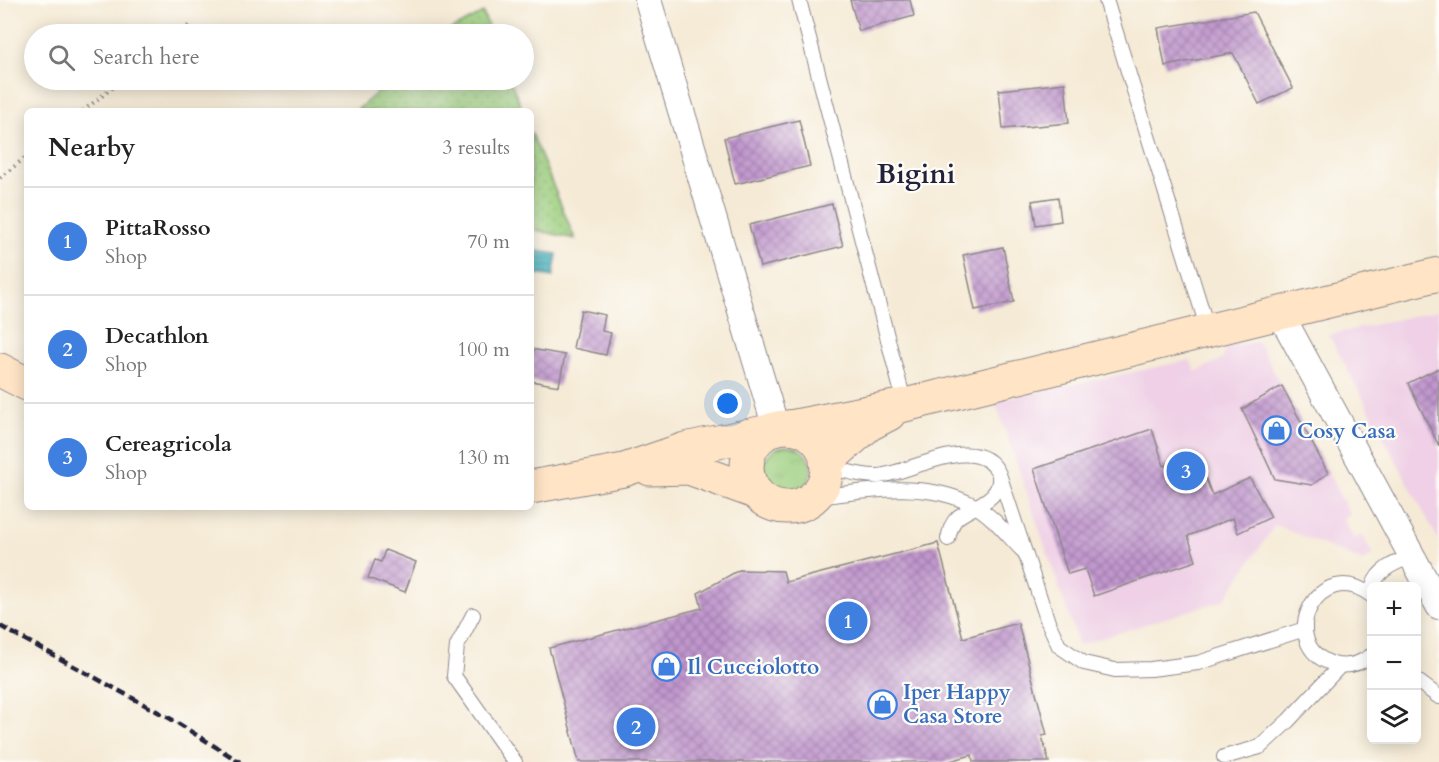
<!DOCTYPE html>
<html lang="en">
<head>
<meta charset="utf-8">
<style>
	:root { --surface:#fff; --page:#f2f2f2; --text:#222; --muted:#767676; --line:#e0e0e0; --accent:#b45309 }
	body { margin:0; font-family:Cardo,serif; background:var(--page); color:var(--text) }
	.controls { position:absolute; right:18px; bottom:18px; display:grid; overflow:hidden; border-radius:9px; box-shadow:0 3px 15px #0003 }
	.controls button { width:54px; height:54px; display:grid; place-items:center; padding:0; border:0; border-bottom:2px solid var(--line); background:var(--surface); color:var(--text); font:30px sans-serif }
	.you { position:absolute; left:728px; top:404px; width:21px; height:21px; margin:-15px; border:4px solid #fff; border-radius:50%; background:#1a73e8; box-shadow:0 0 0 9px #1a73e833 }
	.badge { display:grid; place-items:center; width:39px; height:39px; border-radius:50%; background:var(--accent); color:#fff; font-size:20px; font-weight:700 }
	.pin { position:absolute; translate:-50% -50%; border:3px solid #fff; box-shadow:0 2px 6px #0006 }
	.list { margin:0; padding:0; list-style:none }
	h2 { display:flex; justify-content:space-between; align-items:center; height:78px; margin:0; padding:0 24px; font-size:26px }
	h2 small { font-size:20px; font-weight:400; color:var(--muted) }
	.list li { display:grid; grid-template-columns:39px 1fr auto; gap:18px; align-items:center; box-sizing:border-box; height:108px; padding:0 24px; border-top:2px solid var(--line) }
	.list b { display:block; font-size:22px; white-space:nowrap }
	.list p { margin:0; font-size:20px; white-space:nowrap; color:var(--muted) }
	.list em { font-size:20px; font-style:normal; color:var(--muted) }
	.icon { flex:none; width:33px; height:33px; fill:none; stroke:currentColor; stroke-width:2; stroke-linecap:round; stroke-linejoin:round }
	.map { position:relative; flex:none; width:1439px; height:762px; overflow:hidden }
	.search { position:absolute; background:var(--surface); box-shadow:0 3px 15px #0003; left:24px; top:24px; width:510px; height:66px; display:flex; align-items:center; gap:15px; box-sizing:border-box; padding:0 21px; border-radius:33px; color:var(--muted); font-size:22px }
	.panel { position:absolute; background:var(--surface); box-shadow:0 3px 15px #0003; left:24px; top:108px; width:510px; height:402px; border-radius:9px }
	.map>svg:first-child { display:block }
	.built { fill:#efd0e6 }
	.grass { fill:url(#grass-tufts); stroke:#5f785c; stroke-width:1.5 }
	.garden { fill:url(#garden-dots); stroke:#5f785c; stroke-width:1.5 }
	.water { fill:url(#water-rules); stroke:#32697c; stroke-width:1.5 }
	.building { fill:url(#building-cross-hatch) }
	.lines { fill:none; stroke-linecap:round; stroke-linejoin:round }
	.service-casing { stroke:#8c8688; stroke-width:16 }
	.minor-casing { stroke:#8c8688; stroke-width:28 }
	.secondary-casing { stroke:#8c8688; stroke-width:35 }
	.path { stroke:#8c8688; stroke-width:4; stroke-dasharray:1.5 4.5; stroke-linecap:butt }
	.service { stroke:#fff; stroke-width:14 }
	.minor { stroke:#fff; stroke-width:26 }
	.secondary { stroke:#ffe4c6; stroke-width:33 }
	.rail { stroke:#22223b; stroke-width:4.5; stroke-dasharray:9 4.5; stroke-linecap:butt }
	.labels { text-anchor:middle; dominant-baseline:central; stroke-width:4.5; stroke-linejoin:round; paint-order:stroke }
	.shop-label { font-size:21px; font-weight:bold; fill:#366cbe; stroke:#fdfcf7; text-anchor:start }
	.district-label { font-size:27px; font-weight:bold; fill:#22223b; stroke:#fdfcf7 }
</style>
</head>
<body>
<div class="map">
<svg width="1439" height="762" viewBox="0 0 1439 762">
	<defs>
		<pattern id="grass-tufts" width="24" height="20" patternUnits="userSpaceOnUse" patternTransform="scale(1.5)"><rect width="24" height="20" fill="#9cce7e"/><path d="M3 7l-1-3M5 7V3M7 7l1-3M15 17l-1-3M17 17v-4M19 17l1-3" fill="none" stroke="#86b16e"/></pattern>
		<pattern id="garden-dots" width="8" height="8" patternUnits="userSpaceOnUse" patternTransform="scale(1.5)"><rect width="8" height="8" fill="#9cce7e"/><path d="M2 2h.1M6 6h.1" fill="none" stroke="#86b16e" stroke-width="1.8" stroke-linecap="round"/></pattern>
		<pattern id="water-rules" width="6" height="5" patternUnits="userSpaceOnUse" patternTransform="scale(1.5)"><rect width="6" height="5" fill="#41b0bd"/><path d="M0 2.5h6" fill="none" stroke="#368f9b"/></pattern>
		<pattern id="building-cross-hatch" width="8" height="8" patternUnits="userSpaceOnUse" patternTransform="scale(1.5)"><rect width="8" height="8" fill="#c197ce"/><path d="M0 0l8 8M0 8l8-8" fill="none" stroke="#9c7ba8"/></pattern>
	</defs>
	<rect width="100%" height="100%" fill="#fdfcf7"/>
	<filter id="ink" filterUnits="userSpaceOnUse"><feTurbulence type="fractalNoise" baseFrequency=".0167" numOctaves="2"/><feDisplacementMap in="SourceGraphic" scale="12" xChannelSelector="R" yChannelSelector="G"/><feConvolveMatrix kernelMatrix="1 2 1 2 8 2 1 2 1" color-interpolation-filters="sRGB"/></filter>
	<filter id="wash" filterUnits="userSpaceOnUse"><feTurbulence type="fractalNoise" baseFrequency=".008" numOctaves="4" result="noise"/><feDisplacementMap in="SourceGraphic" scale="24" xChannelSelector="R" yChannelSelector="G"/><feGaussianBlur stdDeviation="1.35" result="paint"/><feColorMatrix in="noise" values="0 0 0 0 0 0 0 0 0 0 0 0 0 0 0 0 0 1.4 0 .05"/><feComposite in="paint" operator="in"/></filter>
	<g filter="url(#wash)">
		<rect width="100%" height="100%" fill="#f5ead5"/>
		<g class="built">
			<polygon points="1439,310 1439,541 1329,335"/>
			<polygon points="1258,342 1350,514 1343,519 1354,539 1362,535 1373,555 1363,561 1275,525 1224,600 1079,645 995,401 1190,360 1196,372 1223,359 1226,346"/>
		</g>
		<circle class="grass" cx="787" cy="470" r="24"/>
		<g class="garden">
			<polygon points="483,13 491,34 442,34 444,33"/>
			<polygon points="391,80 510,80 523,111 356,111"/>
			<polygon points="531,132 575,239 531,229"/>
		</g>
		<polygon class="water" points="531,250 557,254 553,277 531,273"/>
		<g id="blocks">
			<g class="building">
				<polygon points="850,0 910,0 914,16 859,31"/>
				<polygon points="1254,12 1293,88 1259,104 1233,53 1165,66 1158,28"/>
				<polygon points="1065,83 1069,123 1003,129 999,90"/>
				<polygon points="799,120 810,166 735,184 724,138"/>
				<polygon points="1058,197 1061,221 1036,225 1032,201"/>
				<polygon points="832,204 843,246 760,267 749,225"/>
				<polygon points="1003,247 1014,302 975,310 963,255"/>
				<polygon points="581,310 605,315 602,331 611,333 606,355 573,348"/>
				<polygon points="531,349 565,355 559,386 531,381"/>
				<polygon points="1439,368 1439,446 1408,383"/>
				<polygon points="1282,386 1328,473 1312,485 1275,479 1242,409"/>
				<polygon points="1152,429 1164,466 1197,455 1212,495 1250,478 1271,517 1238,533 1233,518 1188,536 1196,561 1094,596 1085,569 1068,574 1034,469"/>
				<polygon points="938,543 963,638 1018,623 1047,735 1042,736 1049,762 973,762 972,755 946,762 579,762 549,648 702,608 698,593 739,570 783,571 786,582"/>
				<polygon points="385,550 416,562 405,592 368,578 375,560 381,562"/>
			</g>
		</g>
	</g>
	<g filter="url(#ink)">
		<use href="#blocks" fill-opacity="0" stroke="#8c8688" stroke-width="1.5"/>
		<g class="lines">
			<defs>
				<g id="service">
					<polyline points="799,0 905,405"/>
					<polyline points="1106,0 1208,330"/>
					<path d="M 827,467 C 843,470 862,477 878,476 C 909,474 979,430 999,474 L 1048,622 L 1059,646 L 1084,663 L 1115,670 L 1151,669 L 1198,663 L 1305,629"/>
					<path d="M 811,498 C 865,491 925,479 975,506 C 993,516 1008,536 1022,550"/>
					<path d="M 948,539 C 950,531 951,523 958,517 C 974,505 1002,500 999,475"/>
					<path d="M 1373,586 C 1378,569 1397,562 1412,556"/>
					<path d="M 1372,596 C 1318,554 1274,645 1333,664 C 1347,668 1360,664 1372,655"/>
					<polyline points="473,615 457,646 454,676 515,762"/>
					<polyline points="1416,680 1439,697"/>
					<polyline points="1224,757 1260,747 1288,721 1340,666"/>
				</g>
				<g id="minor">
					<polyline points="648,0 776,428"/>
					<polyline points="1280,313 1439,606"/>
				</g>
				<g id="secondary">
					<polyline points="0,370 27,384"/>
					<polyline points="790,427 905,405 1439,274"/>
					<circle cx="787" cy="467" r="40"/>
					<polyline points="826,462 868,425 889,414"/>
					<polyline points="650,469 689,468 755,492"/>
					<polyline points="531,487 624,470 685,449 769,431"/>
				</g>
			</defs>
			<use href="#service" class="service-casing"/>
			<use href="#minor" class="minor-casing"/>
			<use href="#secondary" class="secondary-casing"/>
			<g class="path">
				<polyline points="178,34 191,24"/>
				<polyline points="83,111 122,80"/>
				<polyline points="0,178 27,156"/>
			</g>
			<use href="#service" class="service"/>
			<use href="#minor" class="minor"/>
			<use href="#secondary" class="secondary"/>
			<polyline class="rail" points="0,626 171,719 240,762"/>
		</g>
	</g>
	<defs>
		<symbol id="shop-ring" viewBox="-11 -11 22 22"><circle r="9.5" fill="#fdfcf7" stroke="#3f7fe0" stroke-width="1.5"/><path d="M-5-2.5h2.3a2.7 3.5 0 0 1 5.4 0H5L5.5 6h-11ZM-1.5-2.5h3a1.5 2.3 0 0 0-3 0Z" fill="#3f7fe0"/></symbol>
	</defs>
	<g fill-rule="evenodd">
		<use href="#shop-ring" x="1260" y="414" width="33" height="33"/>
		<use href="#shop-ring" x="650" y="650" width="33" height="33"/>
		<use href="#shop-ring" x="866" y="688" width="33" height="33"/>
	</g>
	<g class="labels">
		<g class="shop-label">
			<text x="1297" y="431">Cosy Casa</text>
			<text x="687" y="667">Il Cucciolotto</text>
			<text x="903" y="692">Iper Happy<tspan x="903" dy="24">Casa Store</tspan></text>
		</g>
		<g class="district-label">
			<text x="916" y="174">Bigini</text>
		</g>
	</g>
</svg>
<div class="controls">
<button>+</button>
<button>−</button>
<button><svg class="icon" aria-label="layers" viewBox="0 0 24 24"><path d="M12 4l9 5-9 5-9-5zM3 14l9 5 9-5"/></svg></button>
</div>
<div class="you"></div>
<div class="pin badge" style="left:848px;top:621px;background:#3f7fe0">1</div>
<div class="pin badge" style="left:636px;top:727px;background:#3f7fe0">2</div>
<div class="pin badge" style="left:1186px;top:471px;background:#3f7fe0">3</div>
<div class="search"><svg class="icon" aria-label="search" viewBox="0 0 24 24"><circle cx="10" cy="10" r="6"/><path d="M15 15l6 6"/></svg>Search here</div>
<section class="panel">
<h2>Nearby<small>3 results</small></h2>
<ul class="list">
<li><span class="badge" style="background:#3f7fe0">1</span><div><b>PittaRosso</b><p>Shop</p></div><em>70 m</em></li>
<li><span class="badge" style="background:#3f7fe0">2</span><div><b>Decathlon</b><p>Shop</p></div><em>100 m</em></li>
<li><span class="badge" style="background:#3f7fe0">3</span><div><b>Cereagricola</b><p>Shop</p></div><em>130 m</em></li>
</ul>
</section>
</div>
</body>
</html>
